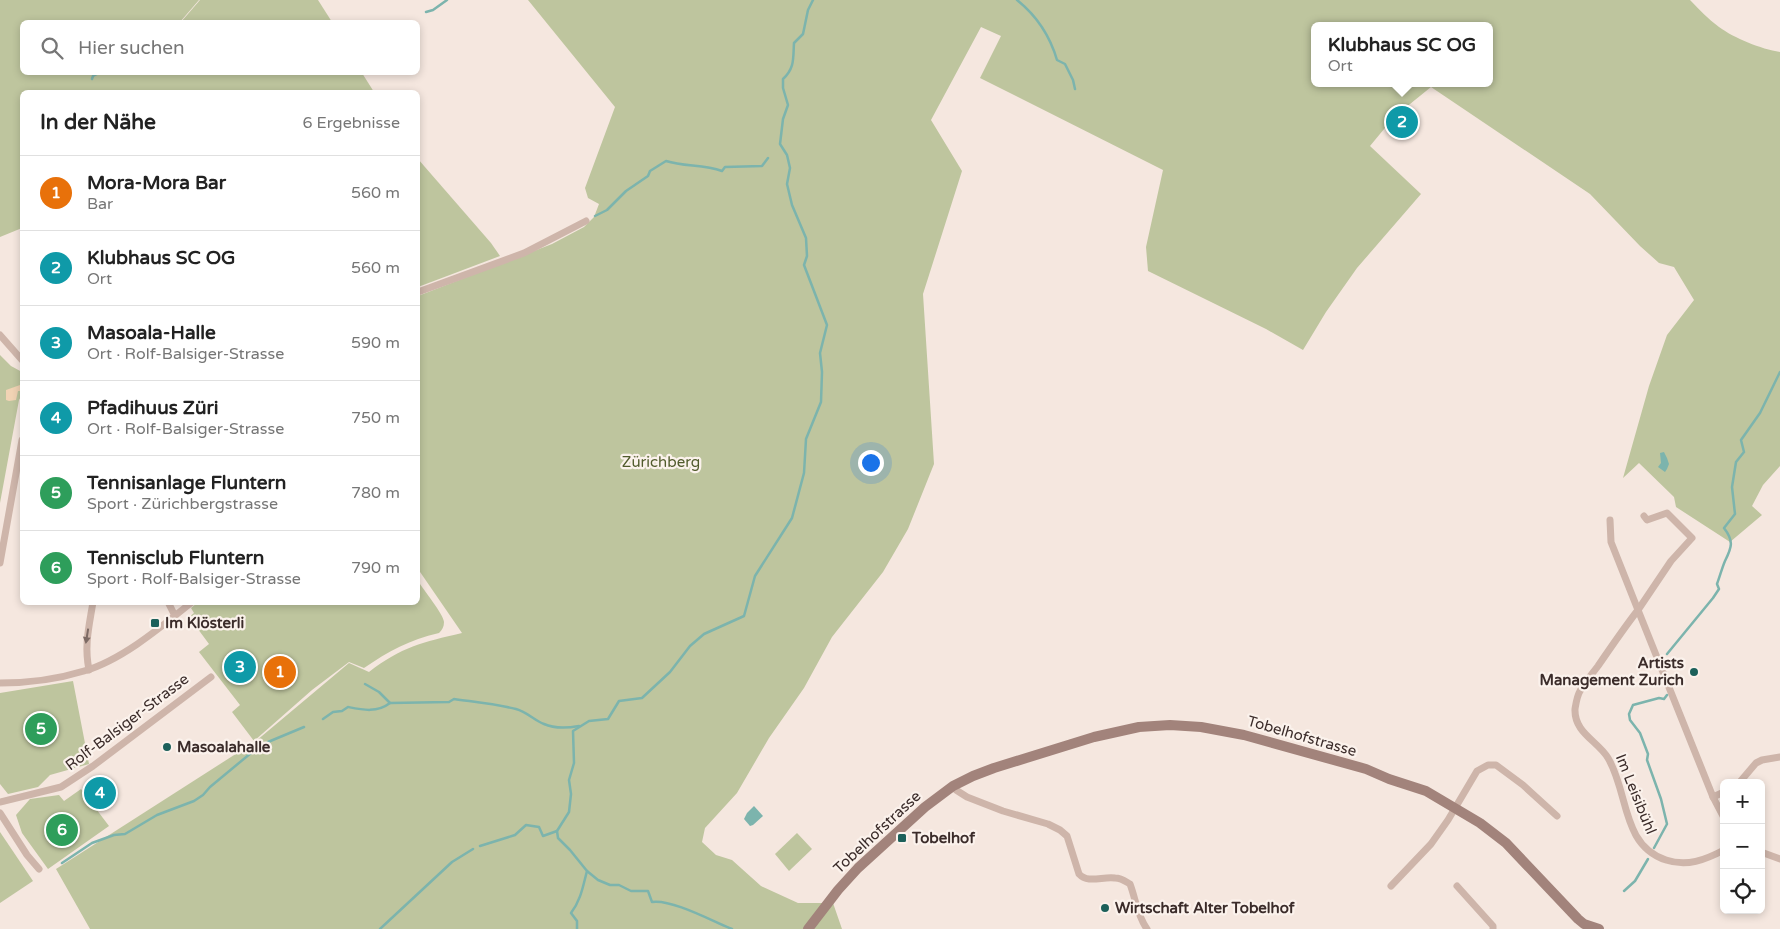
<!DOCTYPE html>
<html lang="de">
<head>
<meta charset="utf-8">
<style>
	:root { --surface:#fff; --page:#f6f6f6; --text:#222; --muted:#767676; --line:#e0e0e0; --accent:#d93025 }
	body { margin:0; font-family:"Varela Round",sans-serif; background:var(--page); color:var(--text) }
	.controls { position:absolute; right:15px; bottom:15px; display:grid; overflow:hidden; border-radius:8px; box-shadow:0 2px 8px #0003 }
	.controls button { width:45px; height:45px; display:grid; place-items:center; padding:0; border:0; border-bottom:1px solid var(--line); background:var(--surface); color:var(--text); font:25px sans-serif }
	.you { position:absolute; left:870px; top:462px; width:18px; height:18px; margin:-12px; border:4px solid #fff; border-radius:50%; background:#1a73e8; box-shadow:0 0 0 8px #1a73e833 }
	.badge { display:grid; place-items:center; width:32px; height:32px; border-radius:50%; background:var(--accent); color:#fff; font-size:16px; font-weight:700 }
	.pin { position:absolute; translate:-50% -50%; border:2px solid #fff; box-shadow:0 1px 5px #0006 }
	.popup { position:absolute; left:1311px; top:22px; width:182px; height:65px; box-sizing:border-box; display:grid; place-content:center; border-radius:8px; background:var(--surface); filter:drop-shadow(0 1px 4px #0005); font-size:16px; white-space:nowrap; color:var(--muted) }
	.popup b { font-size:19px; color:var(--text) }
	.popup::after { content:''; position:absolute; left:50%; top:100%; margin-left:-10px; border:10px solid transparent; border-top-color:var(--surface) }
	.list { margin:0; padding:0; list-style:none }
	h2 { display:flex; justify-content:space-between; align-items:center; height:65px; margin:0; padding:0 20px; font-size:21px }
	h2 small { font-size:16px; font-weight:400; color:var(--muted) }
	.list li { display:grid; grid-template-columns:32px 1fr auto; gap:15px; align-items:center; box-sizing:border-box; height:75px; padding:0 20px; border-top:1px solid var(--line) }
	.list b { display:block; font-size:19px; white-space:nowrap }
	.list p { margin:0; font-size:16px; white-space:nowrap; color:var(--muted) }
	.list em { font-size:16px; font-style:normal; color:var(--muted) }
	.icon { flex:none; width:28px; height:28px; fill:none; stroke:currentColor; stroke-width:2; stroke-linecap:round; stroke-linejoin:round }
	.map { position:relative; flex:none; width:1780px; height:929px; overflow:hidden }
	.search { position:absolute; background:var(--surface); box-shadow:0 2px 8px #0003; left:20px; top:20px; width:400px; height:55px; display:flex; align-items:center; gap:12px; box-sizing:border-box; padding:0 18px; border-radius:8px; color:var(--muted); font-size:19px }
	.panel { position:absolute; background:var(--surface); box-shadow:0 2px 8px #0003; left:20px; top:90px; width:400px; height:515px; border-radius:8px }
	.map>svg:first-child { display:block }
	.green { fill:#bec59e; fill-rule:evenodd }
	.sand { fill:#f1d3b4 }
	.water { fill:#7cb4ad }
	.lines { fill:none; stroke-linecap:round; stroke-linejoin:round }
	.stream { stroke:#7cb4ad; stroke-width:2.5 }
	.minor { stroke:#ceb5aa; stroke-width:7 }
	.secondary { stroke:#a2837b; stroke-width:10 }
	.oneway { fill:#7d6a64 }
	.poi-dot { fill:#1c605a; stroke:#fbf2ec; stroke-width:2 }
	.labels { text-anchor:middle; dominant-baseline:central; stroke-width:4.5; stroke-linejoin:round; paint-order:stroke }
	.park-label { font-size:15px; fill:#515b2c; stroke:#fbf2ec }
	.poi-label { font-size:15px; font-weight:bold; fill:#3b2c2a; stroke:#fbf2ec; text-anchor:start }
	.street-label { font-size:15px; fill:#3b2c2a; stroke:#fbf2ec }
</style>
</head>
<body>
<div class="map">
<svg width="1780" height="929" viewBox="0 0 1780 929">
	<rect width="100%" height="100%" fill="#f5e7df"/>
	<g class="green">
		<polygon points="0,0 199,0 180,22 22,22 22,72 362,73 374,92 22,92 22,228 0,237"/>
		<polygon points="200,0 318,0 332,22 181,22"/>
		<path d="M 528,0 L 1690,0 C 1699,9 1708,19 1719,27 C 1734,38 1761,49 1780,52 L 1780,466 L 1763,485 L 1752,506 L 1762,515 L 1730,542 L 1676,507 L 1674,497 L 1639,463 L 1623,478 L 1649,386 L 1667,335 L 1694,300 L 1674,267 L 1659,263 L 1640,246 L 1590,194 L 1431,87 L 1394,117 L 1370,146 L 1421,194 L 1357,268 L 1326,312 L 1303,350 L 1266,329 L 1148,271 L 1146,247 L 1163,170 L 980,78 L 1001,36 L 981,27 L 931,120 L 962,171 L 923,294 L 934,464 L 908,529 L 883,572 L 832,637 L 804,688 L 769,738 L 737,793 L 705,828 L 702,842 L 716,855 L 732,860 L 761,886 L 798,903 L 833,903 L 842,929 L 90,929 L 56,869 L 256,741 L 349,663 L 369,672 C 401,647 423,642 462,633 L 418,569 L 418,296 L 552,244 L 584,227 L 594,217 L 599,204 L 588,198 L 585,188 L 615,107 ZM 1314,26 L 1490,26 L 1490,83 L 1314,83 Z"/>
		<polygon points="418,159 491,243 500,256 418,287"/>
		<polygon points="0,355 11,366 22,372 22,395 19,400 0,503"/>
		<path d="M 418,581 C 423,589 444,615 444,622 C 444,627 442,630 439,633 C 409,640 389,651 364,668 L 349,662 L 312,690 L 254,741 L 232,712 L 240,705 L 199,652 L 209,644 L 189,617 L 194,613 L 191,608 L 197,603 L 418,602 Z"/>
		<polygon points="73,681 89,764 50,775 38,787 8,794 0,784 0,693"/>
		<polygon points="81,789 109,826 48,869 22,833 16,815 30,799 59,795 64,801"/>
		<polygon points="0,832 33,881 0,903"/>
		<polygon points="797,833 812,849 789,871 775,854"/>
	</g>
	<polygon class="sand" points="20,385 22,385 22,391 18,391 16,400 9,401 6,400 6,390"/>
	<g class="water">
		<polygon points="1664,452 1667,458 1669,464 1667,469 1665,472 1658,467 1661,463 1660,453"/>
		<polygon points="754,806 763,816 753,825 750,826 744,819 747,813"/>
	</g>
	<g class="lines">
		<g class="stream">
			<path d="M 1017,0 C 1037,16 1050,36 1057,60 L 1065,64 L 1073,80 L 1075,89"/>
			<polyline points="426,12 433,10 447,0"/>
			<polyline points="92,79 93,76 101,72"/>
			<path d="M 595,216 L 607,210 L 626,191 L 648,176 L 650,171 L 666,161 C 685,167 703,164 722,171 L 725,167 L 762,166 L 768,158"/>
			<path d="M 1667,654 L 1713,598 L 1719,589 L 1717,584 C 1720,576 1722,568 1725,561 C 1732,547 1734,541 1724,528 L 1735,514 L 1732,487 L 1736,462 L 1744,452 L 1741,440 L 1760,413 L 1780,372"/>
			<polyline points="365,684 379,692 390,703"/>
			<path d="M 323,719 L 333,712 L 342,711 L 348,707 C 363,710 377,713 390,703 L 449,702 L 454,699 C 475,702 496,704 516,709 C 527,712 534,720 544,724 C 555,729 568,728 579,726"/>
			<polyline points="480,846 515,835 526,825 539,827 543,836 557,831"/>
			<polyline points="1654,848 1667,824 1661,799 1647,760 1648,754 1640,733 1630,720 1629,714 1633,705 1659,698 1664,699 1667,695"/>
			<polyline points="62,863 92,843 114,835 125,834 157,815 194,801 203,795 210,787 257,748 263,748 268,742 304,727"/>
			<polyline points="1624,891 1635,881 1648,859"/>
			<polyline points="380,929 452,862 473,849"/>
			<path d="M 577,929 L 577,921 L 571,913 C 581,900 583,886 587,871"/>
			<path d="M 732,929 C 712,921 672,899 652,902 L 648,891 L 631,891 L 619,885 L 610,885 L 598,880 L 587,871 L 570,850 L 558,838 L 557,831 L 569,812 L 571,794 L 569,780 L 574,763 L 573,731 L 589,721 L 608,719 L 619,701 L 642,698 L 670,672 L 690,646 L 704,634 L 744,616 L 755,576 L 792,518 L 804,473 L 806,439 L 821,402 L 822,372 L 820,353 L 827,325 L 804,265 L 807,256 L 806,238 L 792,205 L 787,184 L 790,168 L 787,155 L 780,144 L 783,119 L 788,105 L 783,88 L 783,79 C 795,68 793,58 794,43 L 803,34 L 808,10 L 813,0"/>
		</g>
		<g class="minor">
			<polyline points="418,292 524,253 586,221"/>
			<polyline points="0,335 22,360"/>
			<polyline points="1644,516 1647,520 1667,513 1692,538 1671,561 1638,610 1713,797 1724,818"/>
			<path d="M 1610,520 L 1611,542 L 1638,610 C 1624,628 1611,647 1598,666 C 1592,674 1585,682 1580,691 C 1577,696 1576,703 1575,709 C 1574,733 1598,741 1608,758 C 1629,793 1621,845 1666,860 C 1687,867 1705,860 1724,850"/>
			<polyline points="0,563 22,440"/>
			<polyline points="168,602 175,616"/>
			<path d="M 89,670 C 84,645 89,627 93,602"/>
			<path d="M 0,683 C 28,683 58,679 84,671 C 122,660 161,627 192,602"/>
			<polyline points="1739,783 1756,763 1762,760 1780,757"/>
			<path d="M 953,786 L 956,790 L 967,797 L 1003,811 L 1048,824 L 1060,830 L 1067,836 L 1079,874 C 1088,884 1103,876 1115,878 C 1121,878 1125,881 1130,884 C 1136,900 1137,915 1147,929"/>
			<polyline points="1713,797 1724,792"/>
			<polyline points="0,802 61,787 93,766 211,677"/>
			<polyline points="0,813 27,855 39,869"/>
			<polyline points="1761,852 1780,859"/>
			<polyline points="1391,886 1431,844 1448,820 1477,771 1488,765 1496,765 1523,785 1557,816"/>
			<polyline points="1457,886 1493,926 1493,929"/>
		</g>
		<polyline class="secondary" points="808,929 838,890 858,868 925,807 953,786 973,776 994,768 1094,737 1139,727 1170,725 1201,727 1244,735 1366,769 1389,779 1426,791 1480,823 1506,843 1578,919 1584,924 1599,929"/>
	</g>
	<defs><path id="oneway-solid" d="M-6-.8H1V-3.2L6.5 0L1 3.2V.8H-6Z" transform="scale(1.25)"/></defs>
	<use class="oneway" href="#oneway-solid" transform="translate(87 636) rotate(99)"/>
	<g class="poi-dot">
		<rect x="150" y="618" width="10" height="10" rx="2.5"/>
		<circle cx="1694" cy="672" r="5"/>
		<circle cx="167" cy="747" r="5"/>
		<rect x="897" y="833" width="10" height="10" rx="2.5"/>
		<circle cx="1105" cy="908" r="5"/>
	</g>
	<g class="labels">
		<g class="park-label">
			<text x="661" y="462">Zürichberg</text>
		</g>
		<g class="poi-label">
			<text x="165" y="623">Im Klösterli</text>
			<text x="1684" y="663" text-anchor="end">Artists<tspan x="1684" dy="17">Management Zurich</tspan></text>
			<text x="177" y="747">Masoalahalle</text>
			<text x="912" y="838">Tobelhof</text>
			<text x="1115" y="908">Wirtschaft Alter Tobelhof</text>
		</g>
		<g class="street-label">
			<text transform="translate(127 722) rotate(-37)">Rolf-Balsiger-Strasse</text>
			<text transform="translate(1302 736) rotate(16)">Tobelhofstrasse</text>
			<text transform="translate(1636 794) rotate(68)">Im Leisibühl</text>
			<text transform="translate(877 832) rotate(-43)">Tobelhofstrasse</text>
		</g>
	</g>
</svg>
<div class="controls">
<button>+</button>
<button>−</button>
<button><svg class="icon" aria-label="locate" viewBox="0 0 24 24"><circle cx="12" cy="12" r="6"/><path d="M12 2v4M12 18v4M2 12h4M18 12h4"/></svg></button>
</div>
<div class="you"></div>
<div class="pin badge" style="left:280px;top:672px;background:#e8710a">1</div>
<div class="pin badge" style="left:1402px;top:122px;background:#0f9aa8">2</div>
<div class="popup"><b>Klubhaus SC OG</b>Ort</div>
<div class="pin badge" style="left:240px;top:667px;background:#0f9aa8">3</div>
<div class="pin badge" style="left:100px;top:793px;background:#0f9aa8">4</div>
<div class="pin badge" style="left:41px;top:729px;background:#2e9e5b">5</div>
<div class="pin badge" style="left:62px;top:830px;background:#2e9e5b">6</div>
<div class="search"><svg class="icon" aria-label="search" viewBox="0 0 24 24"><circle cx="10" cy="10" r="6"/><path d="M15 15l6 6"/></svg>Hier suchen</div>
<section class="panel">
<h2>In der Nähe<small>6 Ergebnisse</small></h2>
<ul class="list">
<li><span class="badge" style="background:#e8710a">1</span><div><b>Mora-Mora Bar</b><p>Bar</p></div><em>560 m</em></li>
<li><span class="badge" style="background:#0f9aa8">2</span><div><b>Klubhaus SC OG</b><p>Ort</p></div><em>560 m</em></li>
<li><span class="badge" style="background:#0f9aa8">3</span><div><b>Masoala-Halle</b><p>Ort · Rolf-Balsiger-Strasse</p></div><em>590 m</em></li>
<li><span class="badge" style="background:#0f9aa8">4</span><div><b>Pfadihuus Züri</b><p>Ort · Rolf-Balsiger-Strasse</p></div><em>750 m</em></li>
<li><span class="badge" style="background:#2e9e5b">5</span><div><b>Tennisanlage Fluntern</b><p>Sport · Zürichbergstrasse</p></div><em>780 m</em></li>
<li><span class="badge" style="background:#2e9e5b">6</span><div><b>Tennisclub Fluntern</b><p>Sport · Rolf-Balsiger-Strasse</p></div><em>790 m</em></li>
</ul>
</section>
</div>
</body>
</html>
